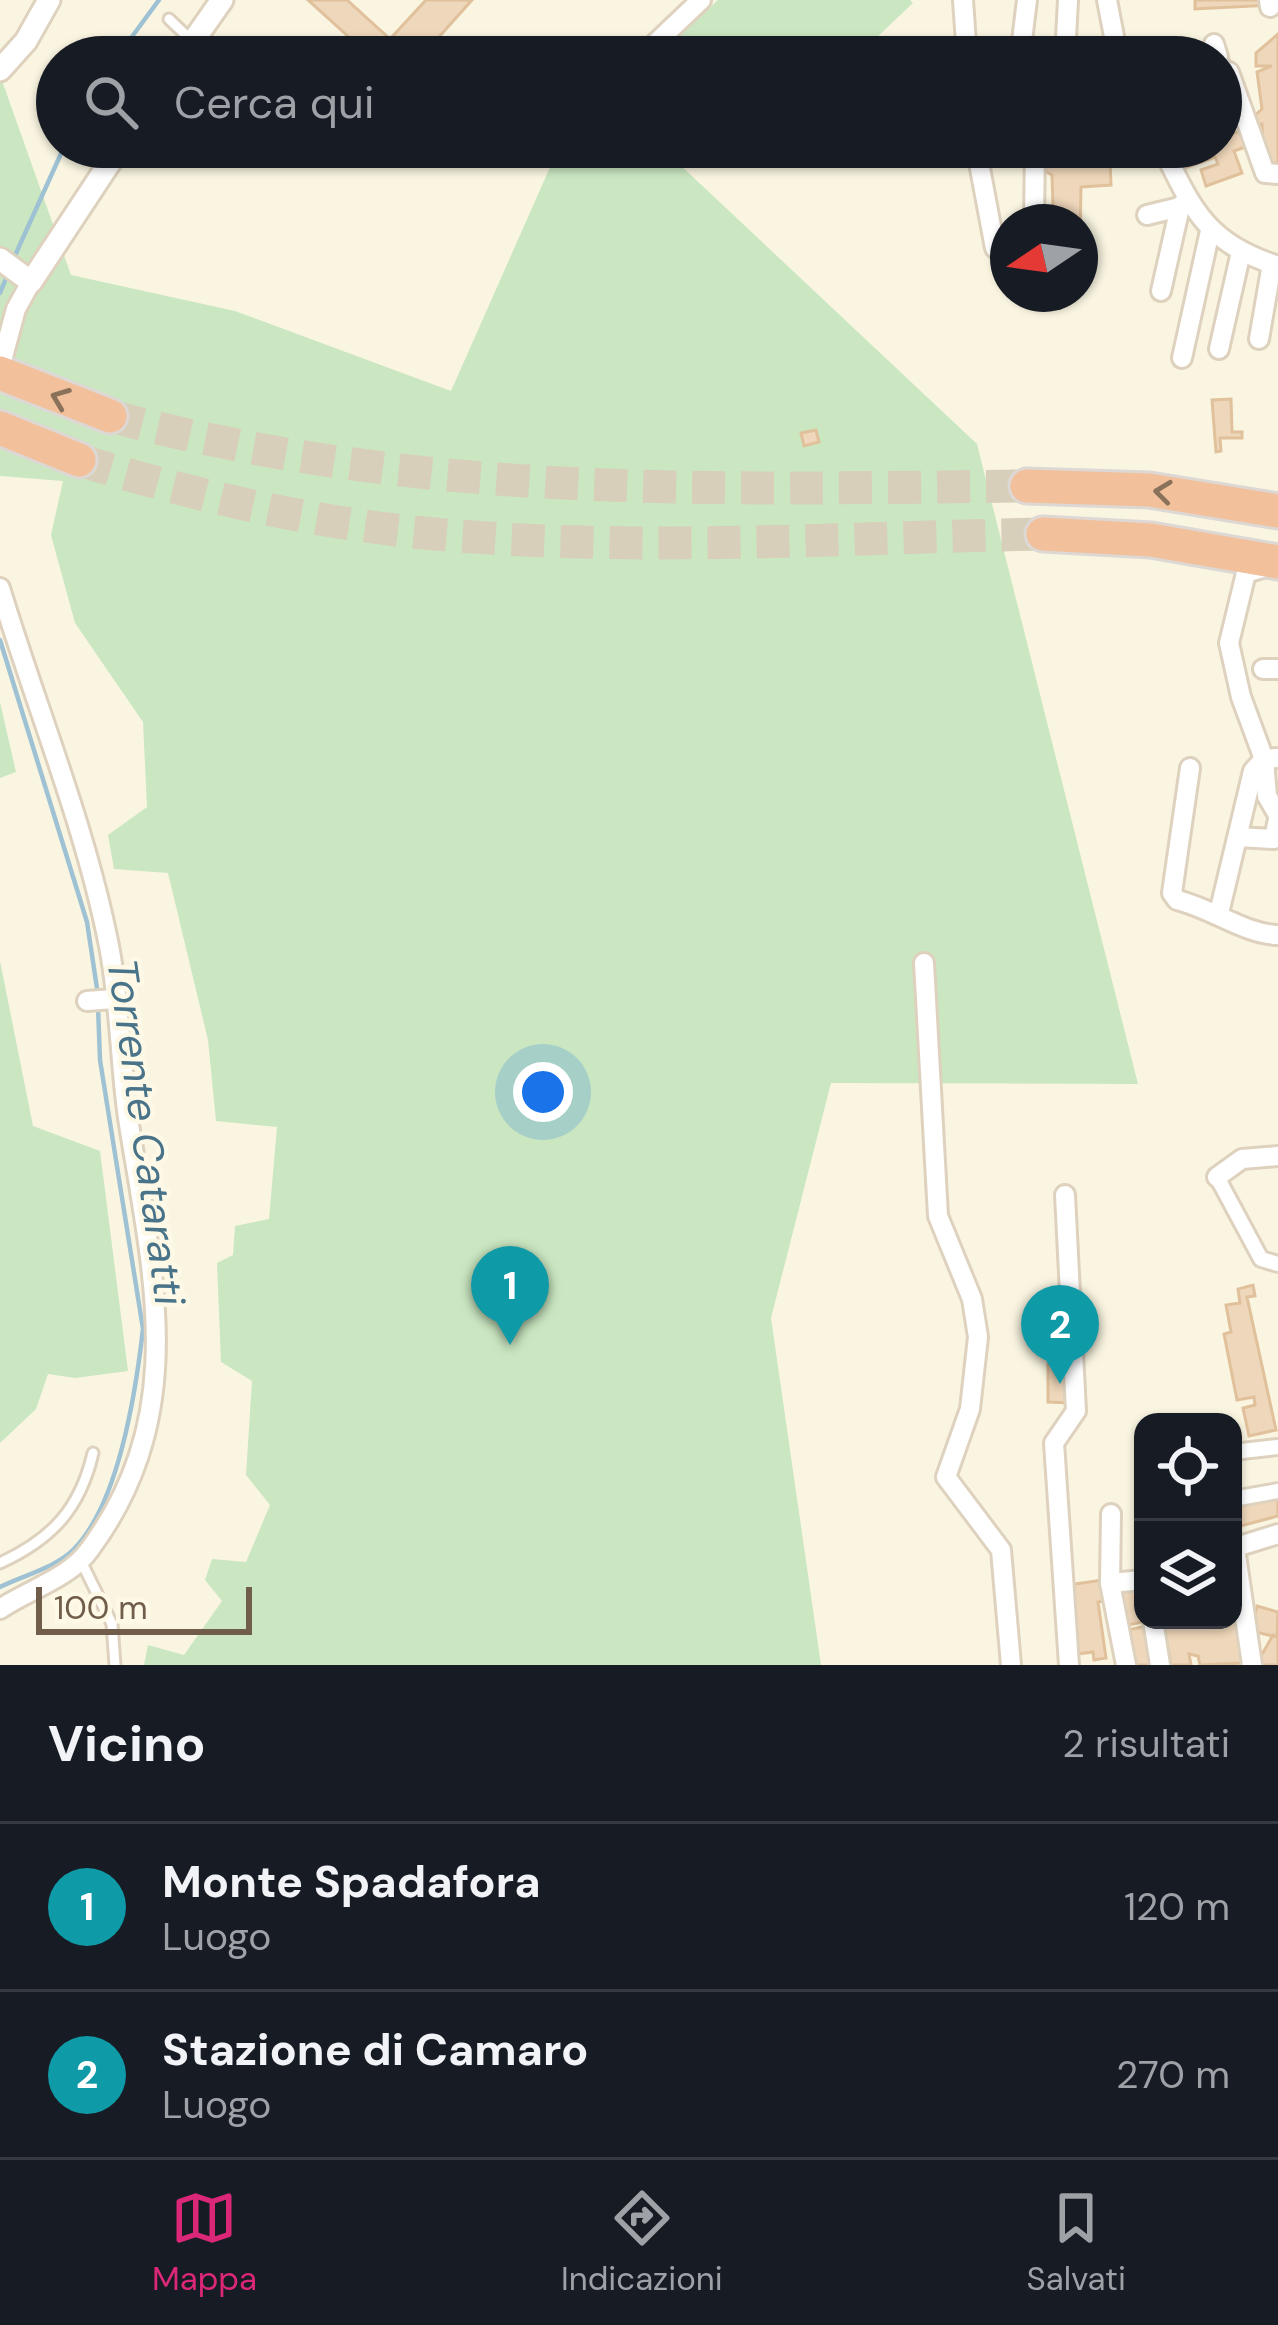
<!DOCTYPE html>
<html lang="it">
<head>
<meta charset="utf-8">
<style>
	:root { --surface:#171b24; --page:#242831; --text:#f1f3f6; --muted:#9ea1a6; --line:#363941; --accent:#db2777 }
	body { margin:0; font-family:"DM Sans",sans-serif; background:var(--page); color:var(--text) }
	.controls { position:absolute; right:36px; bottom:36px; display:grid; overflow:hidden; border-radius:24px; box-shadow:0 3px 9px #0004 }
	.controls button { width:108px; height:108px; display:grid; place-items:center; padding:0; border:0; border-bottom:3px solid var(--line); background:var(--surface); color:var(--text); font:60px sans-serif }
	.compass { position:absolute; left:990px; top:204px; width:108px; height:108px; border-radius:50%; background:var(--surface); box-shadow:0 3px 9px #0004; rotate:257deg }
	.scale { position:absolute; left:36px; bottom:30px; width:216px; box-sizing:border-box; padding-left:12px; border:6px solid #705d4a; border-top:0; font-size:33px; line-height:42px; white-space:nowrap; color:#705d4a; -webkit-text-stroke:9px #fef9e7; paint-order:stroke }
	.you { position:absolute; left:543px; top:1092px; width:42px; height:42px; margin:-30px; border:9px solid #fff; border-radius:50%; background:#1a73e8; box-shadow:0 0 0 18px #1a73e833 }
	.badge { display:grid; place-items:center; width:78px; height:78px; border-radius:50%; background:var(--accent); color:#fff; font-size:39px; font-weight:700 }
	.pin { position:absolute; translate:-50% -99px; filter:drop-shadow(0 3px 6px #0008) }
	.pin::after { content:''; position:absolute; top:63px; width:42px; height:36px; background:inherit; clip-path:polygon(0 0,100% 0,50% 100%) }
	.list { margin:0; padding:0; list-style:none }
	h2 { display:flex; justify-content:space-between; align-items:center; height:156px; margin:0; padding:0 48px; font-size:51px }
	h2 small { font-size:39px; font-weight:400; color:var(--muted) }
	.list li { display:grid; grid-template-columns:78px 1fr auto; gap:36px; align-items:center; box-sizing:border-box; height:168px; padding:0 48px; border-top:3px solid var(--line) }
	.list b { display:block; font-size:45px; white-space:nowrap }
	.list p { margin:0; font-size:39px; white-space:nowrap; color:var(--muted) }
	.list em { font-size:39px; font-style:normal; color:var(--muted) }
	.icon { flex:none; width:66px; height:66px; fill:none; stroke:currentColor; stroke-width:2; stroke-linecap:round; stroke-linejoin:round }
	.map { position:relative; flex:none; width:1278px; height:1665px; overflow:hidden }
	.search { position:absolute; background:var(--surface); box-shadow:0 3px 9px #0004; left:36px; right:36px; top:36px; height:132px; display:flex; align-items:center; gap:30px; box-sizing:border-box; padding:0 42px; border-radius:66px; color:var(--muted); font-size:45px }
	.sheet { height:492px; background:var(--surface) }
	nav { display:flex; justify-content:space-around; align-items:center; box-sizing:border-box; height:168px; border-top:3px solid var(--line); background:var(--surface); font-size:33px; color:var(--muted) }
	nav a { display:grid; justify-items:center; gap:6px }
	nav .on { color:var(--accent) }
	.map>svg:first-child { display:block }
	.green { fill:#cae7c1 }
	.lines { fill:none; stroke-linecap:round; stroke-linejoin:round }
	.stream { stroke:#9ec2d3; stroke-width:4.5 }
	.building { fill:#eed7ba; stroke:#e0c19c; stroke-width:3 }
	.motorway-tunnel { stroke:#d8cfbb; stroke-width:33; stroke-dasharray:33 16; stroke-linecap:butt }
	.service-casing { stroke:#ded2be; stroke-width:15 }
	.pedestrian-casing { stroke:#ded2be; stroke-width:20 }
	.minor-casing { stroke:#ded2be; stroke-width:24 }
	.tertiary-casing { stroke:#ded2be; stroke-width:27 }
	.motorway-casing { stroke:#ddd8d4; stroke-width:39 }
	.service { stroke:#fff; stroke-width:9 }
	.pedestrian { stroke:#fff; stroke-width:14 }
	.minor { stroke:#fff; stroke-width:18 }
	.tertiary { stroke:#fff; stroke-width:21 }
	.motorway { stroke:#f2c09b; stroke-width:33 }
	.oneway { stroke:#8a715a }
	.labels { text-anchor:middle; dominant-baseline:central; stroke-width:9; stroke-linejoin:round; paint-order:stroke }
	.water-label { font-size:42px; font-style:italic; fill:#487389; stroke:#fef9e7 }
</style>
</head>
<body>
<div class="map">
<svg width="1278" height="1665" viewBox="0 0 1278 1665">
	<rect width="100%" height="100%" fill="#faf5e1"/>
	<g class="green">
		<polygon points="718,0 910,0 913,3 856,57 658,57"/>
		<polygon points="0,75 71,275 235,311 451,391 559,147 661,147 977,444 1138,1084 831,1083 771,1318 821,1665 144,1665 148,1645 184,1655 222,1601 205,1580 212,1559 246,1562 270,1505 246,1475 252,1381 221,1362 217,1263 233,1255 235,1226 269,1219 277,1127 216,1121 208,1040 168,873 114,869 108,835 147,807 143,722 75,623 51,535 63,481 0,476"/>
		<polygon points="0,702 16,772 0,778"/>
		<polygon points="0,961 33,1126 100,1151 128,1371 75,1378 48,1374 36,1409 0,1443"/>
	</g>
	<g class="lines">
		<g class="stream">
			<polyline points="117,57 159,0"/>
			<polyline points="13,260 64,147"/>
			<polyline points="0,293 7,276"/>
			<polyline points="0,640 87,922 98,995"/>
			<path d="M 0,1587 C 22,1576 57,1567 74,1549 C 119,1503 136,1390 143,1329 L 100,1060 L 98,1007"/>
		</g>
	</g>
	<g class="building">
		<polygon points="308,0 347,0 390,39 426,0 472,0 421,57 371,57"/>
		<polygon points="1195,0 1278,0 1278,15 1274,5 1195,9"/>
		<polygon points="1278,34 1278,162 1264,167 1262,124 1244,125 1262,109 1257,72 1272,66 1256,66 1256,53"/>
		<polygon points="1221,115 1228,135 1245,129 1251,145 1234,151 1242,173 1206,186 1201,170 1218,164 1215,157 1179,170 1171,147 1221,147"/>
		<polygon points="1083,147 1084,154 1110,158 1111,185 1081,187 1080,236 1080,222 1046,222 1053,207 1052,175 1041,169 1041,155 1044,148"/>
		<polygon points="1231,399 1232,432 1242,432 1242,438 1220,438 1221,451 1216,452 1212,400"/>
		<polygon points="816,430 819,442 804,446 801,433"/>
		<polygon points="1253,1285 1255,1296 1247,1297 1276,1430 1249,1436 1243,1408 1255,1405 1254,1397 1237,1400 1224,1334 1231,1332 1226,1305 1240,1303 1238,1289"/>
		<polygon points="1048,1364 1071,1365 1071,1403 1048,1402"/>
		<polygon points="1278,1495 1278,1516 1233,1528 1233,1497"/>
		<polygon points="1143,1575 1140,1594 1146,1621 1124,1626 1109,1582"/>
		<polygon points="1103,1580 1105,1601 1098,1602 1106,1658 1094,1660 1093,1652 1077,1654 1068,1585"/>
		<polygon points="1233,1593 1246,1663 1200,1665 1198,1656 1189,1654 1191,1665 1171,1665 1163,1620 1233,1620"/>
		<polygon points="1257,1606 1278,1612 1277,1637 1251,1631"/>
		<polygon points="1146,1626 1154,1665 1131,1665 1124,1631"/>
		<polygon points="1273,1635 1278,1638 1278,1665 1256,1665"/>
	</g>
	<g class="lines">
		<g class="motorway-tunnel">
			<path d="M 110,416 C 424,499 707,489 1027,486"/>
			<path d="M 79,460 C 195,496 313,523 434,534 C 636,552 841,538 1043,534"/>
		</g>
		<defs>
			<g id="service">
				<polyline points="169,19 192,41"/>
				<polyline points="81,1561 112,1624 115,1665"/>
				<path d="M 0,1563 C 52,1539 80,1509 93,1453"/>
			</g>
			<g id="pedestrian">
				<polyline points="1217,1177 1261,1259 1278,1264"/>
				<polyline points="1233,1452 1278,1447"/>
				<polyline points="1233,1499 1278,1491"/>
			</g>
			<g id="minor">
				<polyline points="963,0 967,57"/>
				<polyline points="1107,0 1118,57"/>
				<polyline points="1269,0 1270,7"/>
				<polyline points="1214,44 1218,57"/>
				<polyline points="641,57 701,0"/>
				<polyline points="1020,57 1027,0"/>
				<polyline points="1065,57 1068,0"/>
				<polyline points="1221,66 1223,73 1229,72 1265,173 1278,174"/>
				<polyline points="976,147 995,248 1008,258"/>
				<path d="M 1162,147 C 1193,211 1206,242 1278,266"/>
				<polyline points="1147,215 1180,207"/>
				<polyline points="1034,222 1035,147"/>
				<polyline points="1161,291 1180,207 1187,199"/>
				<polyline points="1259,339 1272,264"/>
				<polyline points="1219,349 1241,252"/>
				<polyline points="1182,358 1210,231"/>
				<polyline points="0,368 16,309 31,282"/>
				<polyline points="1269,566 1246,573 1229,643 1241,697 1264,759 1267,796 1278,815"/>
				<path d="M 0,588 C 36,707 85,824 109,946 C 120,1002 120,1062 128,1118 C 152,1272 191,1412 90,1549 C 69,1579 29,1589 0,1609"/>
				<polyline points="1263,669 1278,669"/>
				<path d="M 1190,768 L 1172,893 L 1177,900 C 1211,908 1244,934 1278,935"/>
				<polyline points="1238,837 1274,839 1278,819"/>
				<polyline points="1219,913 1253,771 1264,759 1278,758"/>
				<polyline points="924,963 938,1216 972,1299 978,1337 970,1409 946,1477 1001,1550 1011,1665"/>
				<polyline points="87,1001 114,999"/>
				<polyline points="1217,1177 1242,1159 1278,1156"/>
				<polyline points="1065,1195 1076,1411 1054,1443 1069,1665"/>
				<polyline points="1111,1514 1110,1583 1126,1665"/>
				<polyline points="1233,1548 1278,1534"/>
				<polyline points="1235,1548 1252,1665"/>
				<polyline points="1110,1583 1143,1580"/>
				<polyline points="1153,1620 1160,1665"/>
			</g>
			<g id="tertiary">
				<polyline points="182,57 222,0"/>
				<polyline points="0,70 26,41 49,0"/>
				<polyline points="0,259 31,282 120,147"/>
			</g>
			<g id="motorway">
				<polyline points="0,373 110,416"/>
				<polyline points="0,428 79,460"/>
				<polyline points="1027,486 1149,490 1278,511"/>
				<polyline points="1043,534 1151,540 1278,562"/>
			</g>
		</defs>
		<use href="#service" class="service-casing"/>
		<use href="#pedestrian" class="pedestrian-casing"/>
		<use href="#minor" class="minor-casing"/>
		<use href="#tertiary" class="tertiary-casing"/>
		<use href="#motorway" class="motorway-casing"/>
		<use href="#service" class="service"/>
		<use href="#pedestrian" class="pedestrian"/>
		<use href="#minor" class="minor"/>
		<use href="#tertiary" class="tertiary"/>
		<use href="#motorway" class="motorway"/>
	</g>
	<defs><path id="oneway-chevron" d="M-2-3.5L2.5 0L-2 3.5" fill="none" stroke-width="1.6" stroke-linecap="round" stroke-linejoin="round" transform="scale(3)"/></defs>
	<g class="oneway">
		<use href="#oneway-chevron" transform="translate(60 398) rotate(-159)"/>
		<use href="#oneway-chevron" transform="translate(1163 492) rotate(-173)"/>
	</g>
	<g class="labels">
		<g class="water-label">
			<text transform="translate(146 1132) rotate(82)">Torrente Cataratti</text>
		</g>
	</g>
</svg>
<div class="controls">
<button><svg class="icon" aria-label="locate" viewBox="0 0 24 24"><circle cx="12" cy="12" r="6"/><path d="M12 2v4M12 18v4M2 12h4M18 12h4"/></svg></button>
<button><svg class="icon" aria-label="layers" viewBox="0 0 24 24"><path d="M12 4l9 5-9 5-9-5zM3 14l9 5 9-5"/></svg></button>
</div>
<svg class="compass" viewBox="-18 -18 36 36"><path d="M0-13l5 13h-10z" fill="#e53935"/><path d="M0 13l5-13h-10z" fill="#9ea1a6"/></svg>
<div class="scale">100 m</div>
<div class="you"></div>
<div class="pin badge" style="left:510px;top:1345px;background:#0f9aa8">1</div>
<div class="pin badge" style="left:1060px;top:1384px;background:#0f9aa8">2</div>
<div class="search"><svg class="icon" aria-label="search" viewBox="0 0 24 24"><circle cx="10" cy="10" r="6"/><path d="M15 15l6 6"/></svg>Cerca qui</div>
</div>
<section class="sheet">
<h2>Vicino<small>2 risultati</small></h2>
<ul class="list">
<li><span class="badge" style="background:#0f9aa8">1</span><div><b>Monte Spadafora</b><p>Luogo</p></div><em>120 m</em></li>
<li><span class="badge" style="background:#0f9aa8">2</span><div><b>Stazione di Camaro</b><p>Luogo</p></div><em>270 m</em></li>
</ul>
</section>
<nav>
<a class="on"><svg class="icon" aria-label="map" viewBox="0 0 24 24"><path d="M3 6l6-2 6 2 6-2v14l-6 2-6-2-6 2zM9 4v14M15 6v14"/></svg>Mappa</a>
<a><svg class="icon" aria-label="directions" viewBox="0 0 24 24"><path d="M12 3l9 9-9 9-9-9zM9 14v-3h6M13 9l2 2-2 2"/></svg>Indicazioni</a>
<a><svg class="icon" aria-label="saved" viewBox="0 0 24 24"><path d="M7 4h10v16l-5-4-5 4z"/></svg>Salvati</a>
</nav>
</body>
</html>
